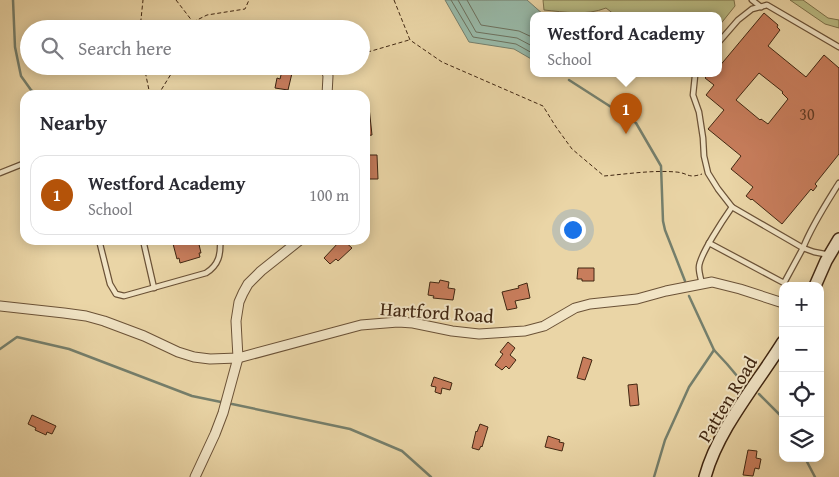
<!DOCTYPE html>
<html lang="en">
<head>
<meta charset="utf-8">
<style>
	:root { --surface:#fff; --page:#f2f2f3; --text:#2b2b33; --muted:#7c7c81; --line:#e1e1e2; --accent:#b45309 }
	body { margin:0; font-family:"Gentium Book Plus",serif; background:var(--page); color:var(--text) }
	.controls { position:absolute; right:15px; bottom:15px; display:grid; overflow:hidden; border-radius:10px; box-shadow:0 2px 12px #0003 }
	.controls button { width:45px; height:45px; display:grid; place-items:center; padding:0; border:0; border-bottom:1px solid var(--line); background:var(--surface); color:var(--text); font:25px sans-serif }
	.you { position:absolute; left:572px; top:229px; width:18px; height:18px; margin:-12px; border:4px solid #fff; border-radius:50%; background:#1a73e8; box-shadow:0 0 0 8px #1a73e833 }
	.badge { display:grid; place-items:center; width:32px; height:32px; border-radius:50%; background:var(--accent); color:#fff; font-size:16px; font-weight:700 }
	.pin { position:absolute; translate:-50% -41px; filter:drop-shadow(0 1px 2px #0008) }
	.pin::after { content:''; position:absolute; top:26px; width:18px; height:15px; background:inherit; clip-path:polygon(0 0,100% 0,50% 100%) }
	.popup { position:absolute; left:530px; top:12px; width:192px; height:65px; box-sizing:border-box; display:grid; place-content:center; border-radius:10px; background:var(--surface); filter:drop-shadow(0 1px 4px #0005); font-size:16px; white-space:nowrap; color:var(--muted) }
	.popup b { font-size:19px; color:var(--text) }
	.popup::after { content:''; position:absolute; left:50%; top:100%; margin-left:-10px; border:10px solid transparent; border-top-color:var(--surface) }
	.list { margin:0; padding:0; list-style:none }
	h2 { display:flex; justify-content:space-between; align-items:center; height:65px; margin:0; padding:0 20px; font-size:21px }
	h2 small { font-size:16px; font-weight:400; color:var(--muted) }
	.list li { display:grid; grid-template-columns:32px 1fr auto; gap:15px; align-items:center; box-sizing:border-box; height:80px; margin:0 10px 10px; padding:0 10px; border:1px solid var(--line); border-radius:15px }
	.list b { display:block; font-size:19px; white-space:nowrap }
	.list p { margin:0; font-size:16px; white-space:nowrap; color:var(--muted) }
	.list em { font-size:16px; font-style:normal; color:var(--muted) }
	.icon { flex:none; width:28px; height:28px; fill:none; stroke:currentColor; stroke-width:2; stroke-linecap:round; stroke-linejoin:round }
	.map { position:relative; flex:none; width:839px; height:477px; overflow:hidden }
	.search { position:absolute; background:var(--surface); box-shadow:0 2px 12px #0003; left:20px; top:20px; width:350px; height:55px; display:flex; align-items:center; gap:12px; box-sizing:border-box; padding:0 18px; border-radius:28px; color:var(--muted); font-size:19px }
	.panel { position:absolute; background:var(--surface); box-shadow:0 2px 12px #0003; left:20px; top:90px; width:350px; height:155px; border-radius:15px }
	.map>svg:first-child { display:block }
	.green { fill:#babc84; stroke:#7e724b }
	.water { fill:#98b9a8; stroke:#757f6c }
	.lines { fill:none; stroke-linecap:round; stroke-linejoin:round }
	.shore { stroke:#6c705d; stroke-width:1 }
	.stream { stroke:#757f6c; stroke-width:2.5 }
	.building { fill:#c87d5c; stroke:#412712; fill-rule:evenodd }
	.lane-casing { stroke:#6b5237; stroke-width:7 }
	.street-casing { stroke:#6b5237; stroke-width:11 }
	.secondary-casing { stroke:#412712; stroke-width:14 }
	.path { stroke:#412712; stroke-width:1; stroke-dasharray:4 2.5; stroke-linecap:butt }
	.lane { stroke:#f1e4c5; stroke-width:4.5 }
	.street { stroke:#f1e4c5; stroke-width:9 }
	.secondary { stroke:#f1e4c5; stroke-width:11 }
	.labels { text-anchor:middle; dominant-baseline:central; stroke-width:4; stroke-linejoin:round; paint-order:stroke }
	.number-label { font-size:16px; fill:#633c24 }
	.street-label { font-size:19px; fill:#412712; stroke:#f1e4c5 }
</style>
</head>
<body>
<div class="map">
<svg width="839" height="477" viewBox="0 0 839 477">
	<rect width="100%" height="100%" fill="#ead5a6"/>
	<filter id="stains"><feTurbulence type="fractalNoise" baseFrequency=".004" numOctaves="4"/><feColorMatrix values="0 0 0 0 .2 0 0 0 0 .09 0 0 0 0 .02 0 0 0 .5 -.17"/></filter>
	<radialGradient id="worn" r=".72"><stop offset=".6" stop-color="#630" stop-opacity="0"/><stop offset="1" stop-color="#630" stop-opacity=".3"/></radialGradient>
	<g class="green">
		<path d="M 543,0 L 734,0 L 735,6 L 719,26 L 718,15 L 615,15 L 606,8 C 586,16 565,12 544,10 Z"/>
		<polygon points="790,0 803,0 828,18 839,20 839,28 825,24"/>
	</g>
	<polygon class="water" points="445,0 527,0 544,15 534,15 533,60 514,49 469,42"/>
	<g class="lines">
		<g class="shore">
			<polyline points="451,0 473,37 516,44 534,54"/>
			<polyline points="458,0 476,32 517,38 534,47"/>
			<polyline points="467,0 481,25 519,31 534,38"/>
		</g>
		<g class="stream">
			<polyline points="13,0 15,47 21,76 31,90 37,95"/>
			<polyline points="569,80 636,123 661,166 663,221 665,230 685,281"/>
			<polyline points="689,296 714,350 727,364 748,389"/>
			<polyline points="0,349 17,337 69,349 192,396 221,402"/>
			<polyline points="759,394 783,418"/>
			<polyline points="232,404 350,429 402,451 431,477"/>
			<polyline points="805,458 815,477"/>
			<polyline points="654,477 665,440 689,387 714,350"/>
		</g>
	</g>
	<g class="building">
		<path d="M 764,13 L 778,25 L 777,27 L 780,30 L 768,46 L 806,77 L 824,55 L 839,68 L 839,154 L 815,184 L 817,186 L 813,191 L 811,189 L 782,224 L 752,199 L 751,200 L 746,196 L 753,187 L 731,169 L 741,156 L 708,129 L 724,110 L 706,95 L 714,85 L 705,78 L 710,73 L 713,76 L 715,73 L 718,73 L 718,68 ZM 759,73 L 783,92 L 782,93 L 788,99 L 768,124 L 761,119 L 760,120 L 736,100 Z"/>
		<polygon points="283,67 293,69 288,90 275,88 277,78 280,79"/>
		<polygon points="369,107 372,135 365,136 365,108"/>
		<polygon points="365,155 377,155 378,179 365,179"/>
		<polygon points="172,240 198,240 201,253 199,253 200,257 180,263 179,258 177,259"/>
		<polygon points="343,240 352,248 338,261 336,259 330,264 324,258 339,242 340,243"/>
		<polygon points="578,268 594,268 594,281 582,281 582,279 577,279"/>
		<polygon points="440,280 449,282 448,288 455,289 453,300 433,298 434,296 428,295 430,282 439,283"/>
		<polygon points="527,283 530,298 515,301 517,308 507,310 502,292 519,288 518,286"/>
		<polygon points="508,342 515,348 510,355 516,360 509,369 506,366 502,370 495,365 503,354 500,352"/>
		<polygon points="583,357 592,360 585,380 577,378"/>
		<polygon points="434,377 452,383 450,390 442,388 441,394 435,392 436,387 431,386"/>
		<polygon points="637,384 639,405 630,406 628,385"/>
		<polygon points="32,415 56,426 52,434 47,432 46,435 35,430 36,428 28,424"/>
		<polygon points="480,424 488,427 482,447 481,446 479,450 472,448 476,431 477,432"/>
		<polygon points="548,436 560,440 559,442 564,443 562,451 545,447"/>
		<polygon points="748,450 757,451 756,458 761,459 759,469 755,468 753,476 743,475"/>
	</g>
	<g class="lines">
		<defs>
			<g id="lane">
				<polyline points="752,0 761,7"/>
				<polyline points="718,43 738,20 752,9 767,5 839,47"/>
				<path d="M 697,73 L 695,76 L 693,95 L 699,112 L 703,138 L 704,156 L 708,173 L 718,189 L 732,207 C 725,217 698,257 699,268 C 699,273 701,279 702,284"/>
				<polyline points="0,173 25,163"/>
				<path d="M 99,240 L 110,284 L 116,294 L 124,296 L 206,273 C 219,265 221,254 220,240"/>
				<polyline points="143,240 154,288"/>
				<polyline points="709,243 784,283 803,248 732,207"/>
				<path d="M 830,255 L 814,252 L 803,248 C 812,225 826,204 839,183"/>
			</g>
			<g id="street">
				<polyline points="325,66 328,76 327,95"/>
				<polyline points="0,306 64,313 86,316 104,321 144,336 178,352 194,357 210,359 238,358 361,325 398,322 413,323 452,331 479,334 525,331 544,326 575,308 590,304 637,299 666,291 712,282 740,289 783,303"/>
				<polyline points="195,477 215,434 223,413 238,358 236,321 239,302 243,293 248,284 261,271 300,240"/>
			</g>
			<g id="secondary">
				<polyline points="815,286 826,261 839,239"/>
				<path d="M 705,477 C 718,429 757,384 783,342"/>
			</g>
		</defs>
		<use href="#lane" class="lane-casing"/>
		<use href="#street" class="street-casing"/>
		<use href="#secondary" class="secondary-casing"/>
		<g class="path">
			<polyline points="176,0 193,22 192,29"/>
			<path d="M 394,0 L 410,40 L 442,62 L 543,106 L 556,127 L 572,149 L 604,176 C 627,174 652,170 676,172 C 689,173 687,179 702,174"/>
			<polyline points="193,22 207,15 245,9 249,0"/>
			<polyline points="140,29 143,0"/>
			<polyline points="361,54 409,40"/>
			<polyline points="144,66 150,95"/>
			<polyline points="158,95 176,66"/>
		</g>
		<use href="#lane" class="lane"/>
		<use href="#street" class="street"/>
		<use href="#secondary" class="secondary"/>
	</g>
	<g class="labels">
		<g class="number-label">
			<text x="807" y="114">30</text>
		</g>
		<g class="street-label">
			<text transform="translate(437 312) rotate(4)">Hartford Road</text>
			<text transform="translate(727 399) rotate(-59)">Patten Road</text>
		</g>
	</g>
	<rect width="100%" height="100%" filter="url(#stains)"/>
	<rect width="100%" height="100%" fill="url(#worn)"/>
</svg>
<div class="controls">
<button>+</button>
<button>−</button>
<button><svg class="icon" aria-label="locate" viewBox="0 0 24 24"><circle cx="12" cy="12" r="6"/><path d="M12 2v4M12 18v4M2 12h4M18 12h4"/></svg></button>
<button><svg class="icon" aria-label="layers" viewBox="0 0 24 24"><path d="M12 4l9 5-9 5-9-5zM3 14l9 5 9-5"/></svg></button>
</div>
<div class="you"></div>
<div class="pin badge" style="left:626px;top:134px">1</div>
<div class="popup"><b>Westford Academy</b>School</div>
<div class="search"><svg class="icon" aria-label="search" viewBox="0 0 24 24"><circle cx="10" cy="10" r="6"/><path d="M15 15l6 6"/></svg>Search here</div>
<section class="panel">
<h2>Nearby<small></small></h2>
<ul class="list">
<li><span class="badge">1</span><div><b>Westford Academy</b><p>School</p></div><em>100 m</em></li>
</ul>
</section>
</div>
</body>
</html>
